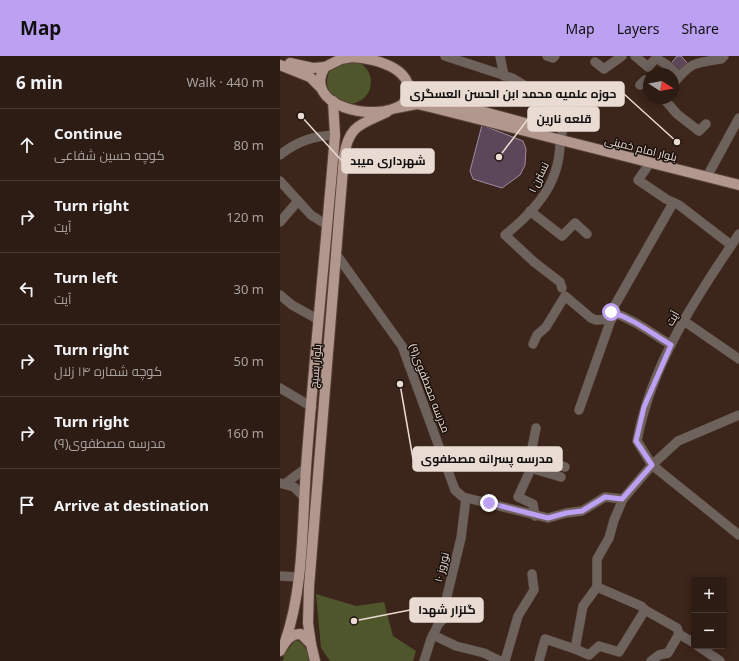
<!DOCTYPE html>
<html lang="en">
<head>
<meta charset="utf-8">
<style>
	:root { --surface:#2d1c14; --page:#35251d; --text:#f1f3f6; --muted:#a7a1a0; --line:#483a34; --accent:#bca0f2 }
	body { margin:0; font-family:"Noto Sans",Cairo,sans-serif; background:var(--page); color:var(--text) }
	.controls { position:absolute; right:12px; bottom:12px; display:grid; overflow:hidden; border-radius:4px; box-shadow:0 2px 10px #0003 }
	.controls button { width:36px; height:36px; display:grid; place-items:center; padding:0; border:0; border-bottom:1px solid var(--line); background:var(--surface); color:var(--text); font:20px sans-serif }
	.compass { position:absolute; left:363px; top:12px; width:36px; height:36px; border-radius:50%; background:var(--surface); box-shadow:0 2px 10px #0003; rotate:101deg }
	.stop { position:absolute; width:12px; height:12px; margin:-9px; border:3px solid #bca0f2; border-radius:50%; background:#fff }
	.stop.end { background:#bca0f2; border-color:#fff; box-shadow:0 1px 4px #0008 }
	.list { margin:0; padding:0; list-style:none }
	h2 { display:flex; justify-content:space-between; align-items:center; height:52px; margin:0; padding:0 16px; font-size:17px }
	h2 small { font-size:13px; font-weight:400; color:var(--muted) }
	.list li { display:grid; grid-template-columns:26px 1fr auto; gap:12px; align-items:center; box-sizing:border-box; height:72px; padding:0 16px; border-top:1px solid var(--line) }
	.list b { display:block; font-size:15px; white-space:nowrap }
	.list p { margin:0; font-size:13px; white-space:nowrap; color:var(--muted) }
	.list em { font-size:13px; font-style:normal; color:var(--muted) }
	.icon { flex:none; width:22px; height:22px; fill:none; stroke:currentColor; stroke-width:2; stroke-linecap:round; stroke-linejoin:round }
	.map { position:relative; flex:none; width:459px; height:605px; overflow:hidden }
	header { display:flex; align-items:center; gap:24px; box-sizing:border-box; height:56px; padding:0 20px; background:var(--accent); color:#111 }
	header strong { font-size:19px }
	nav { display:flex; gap:22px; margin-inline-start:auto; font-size:14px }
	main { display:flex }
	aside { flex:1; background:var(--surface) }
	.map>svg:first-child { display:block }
	.green { fill:#50562c }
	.building { fill:#5b4759; stroke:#a28ba0 }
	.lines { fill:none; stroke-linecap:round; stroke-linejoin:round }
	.minor-casing { stroke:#584237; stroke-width:10 }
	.major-casing { stroke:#584237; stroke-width:12 }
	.minor { stroke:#6e625d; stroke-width:9 }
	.major { stroke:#b1978d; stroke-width:10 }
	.route { stroke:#bca0f2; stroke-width:5 }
	.labels { text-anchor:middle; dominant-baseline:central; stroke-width:3; stroke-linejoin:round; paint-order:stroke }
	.street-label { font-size:11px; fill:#e9dad2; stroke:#1b110c }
	.leader { fill:none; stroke:#e9dad2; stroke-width:1.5 }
	.callout-dot { fill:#e9dad2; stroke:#1b110c; stroke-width:1.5 }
	.callout { fill:#e9dad2; stroke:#e9dad2; stroke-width:1.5 }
	.callout-label { font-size:12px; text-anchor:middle; font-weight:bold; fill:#111 }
</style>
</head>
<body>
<header>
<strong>Map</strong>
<nav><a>Map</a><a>Layers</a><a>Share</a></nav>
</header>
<main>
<aside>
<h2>6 min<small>Walk · 440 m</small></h2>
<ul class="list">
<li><svg class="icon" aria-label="ahead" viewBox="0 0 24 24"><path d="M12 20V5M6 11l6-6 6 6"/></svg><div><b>Continue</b><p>کوچه حسین شفاعی</p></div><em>80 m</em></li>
<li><svg class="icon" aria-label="right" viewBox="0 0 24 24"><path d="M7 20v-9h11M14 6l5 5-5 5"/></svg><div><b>Turn right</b><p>آیت</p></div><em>120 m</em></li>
<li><svg class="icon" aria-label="left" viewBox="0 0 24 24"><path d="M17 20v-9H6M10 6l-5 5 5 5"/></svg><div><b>Turn left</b><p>آیت</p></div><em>30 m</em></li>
<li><svg class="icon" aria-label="right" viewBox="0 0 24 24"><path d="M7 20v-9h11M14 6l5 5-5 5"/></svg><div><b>Turn right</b><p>کوچه شماره ۱۴ زلال</p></div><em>50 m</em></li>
<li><svg class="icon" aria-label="right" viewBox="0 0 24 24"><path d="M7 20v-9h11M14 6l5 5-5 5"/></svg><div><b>Turn right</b><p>مدرسه مصطفوی(۹)</p></div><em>160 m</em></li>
<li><svg class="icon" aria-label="arrive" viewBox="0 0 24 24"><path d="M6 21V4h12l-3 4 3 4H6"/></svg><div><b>Arrive at destination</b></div></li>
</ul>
</aside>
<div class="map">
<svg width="459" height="605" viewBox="0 0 459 605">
	<rect width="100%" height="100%" fill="#3c251a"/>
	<g class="green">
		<circle cx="69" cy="26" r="22"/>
		<polygon points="36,538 76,550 104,546 113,580 136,595 133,605 50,605 41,592"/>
		<path d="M 15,584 C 25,587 28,595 30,605 L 3,605 L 4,599 Z"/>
	</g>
	<g class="building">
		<polygon points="397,0 401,0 409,9 399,19 389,10"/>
		<polygon points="202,69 243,85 246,93 245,109 240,119 222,132 193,123 190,115"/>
	</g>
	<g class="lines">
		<defs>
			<g id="minor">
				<polyline points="165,0 232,22 288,55 282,77"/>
				<polyline points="220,0 224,20"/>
				<polyline points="267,0 273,2 275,0"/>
				<polyline points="355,0 368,11 376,2 387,9 399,20"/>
				<polyline points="315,6 324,13 342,0"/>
				<path d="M 393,28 C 411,6 414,7 441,3 L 444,0"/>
				<polyline points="360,29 365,24 369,28"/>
				<polyline points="385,42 385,44 397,58 419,75 426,68"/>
				<path d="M 280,83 C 281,126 257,153 225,179 L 254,206 L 280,226 L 282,232"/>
				<path d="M 0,99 C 17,85 34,80 55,79"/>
				<polyline points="370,107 358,124 386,143 399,149 451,189"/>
				<polyline points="430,115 459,62"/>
				<polyline points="0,125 31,159 47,169"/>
				<polyline points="250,155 282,180 295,167 307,178"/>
				<polyline points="0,166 18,145"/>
				<path d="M 459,178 C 416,241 371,309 357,385 L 372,409 L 459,479"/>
				<polyline points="56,198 122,290 175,434 183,441 268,462 286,457 302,455 325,441 343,443"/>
				<polyline points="0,239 12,249 39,264"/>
				<polyline points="404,265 459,303"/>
				<polyline points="253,288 257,279 266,271 285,240 311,262 316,264 332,263"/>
				<path d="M 391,289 C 371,277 354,263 331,256 L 393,147"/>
				<polyline points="0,332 32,351"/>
				<polyline points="299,354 333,258"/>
				<polyline points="281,421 254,413 254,406 258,402 285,411"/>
				<polyline points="0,427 14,431 24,441"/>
				<polyline points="6,427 26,412"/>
				<polyline points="255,460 253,448 238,441 254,406 252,402 255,395 252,392 256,372"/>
				<polyline points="0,520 19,521"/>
				<polyline points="317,531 361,550 365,554"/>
				<polyline points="399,578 414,587"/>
				<polyline points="153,579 176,590 204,597 220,605"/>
				<polyline points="418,590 440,605"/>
				<polyline points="295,593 303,550 317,531 317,503 329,482 334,464 343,443 372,409 398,385 459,359"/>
				<polyline points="144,605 151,583 159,567 165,562 166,557 167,540 181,482 186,442"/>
				<polyline points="225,605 238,560 254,534 252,518"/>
				<polyline points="259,605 265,583 295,593 309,599 319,590 339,596 365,554 397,572 399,578 388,597 379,599 371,605"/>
			</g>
			<g id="major">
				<path d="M 72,1 C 96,2 144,15 123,48 C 94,68 21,49 45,11 L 61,3 Z"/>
				<polyline points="10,7 33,12 45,11"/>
				<polyline points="0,9 30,21 41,32"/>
				<polyline points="127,27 141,39 260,71"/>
				<polyline points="116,52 137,48 154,52 459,129"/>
				<path d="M 5,586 C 24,531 22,469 26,412 C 34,301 46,190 55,79 L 53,45"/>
				<path d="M 31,588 L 28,567 L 29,531 L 64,100 C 69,69 80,69 107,56"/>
				<path d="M 0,595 C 5,586 10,577 21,578 L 31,588 L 35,605"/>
			</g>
		</defs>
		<use href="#minor" class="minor-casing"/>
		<use href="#major" class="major-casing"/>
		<use href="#minor" class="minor"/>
		<use href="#major" class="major"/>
	</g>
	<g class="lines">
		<path class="route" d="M 209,447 L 268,462 L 286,457 L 302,455 L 325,441 L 342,443 L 372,409 L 356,385 L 364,351 L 391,289 C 371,277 354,263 331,256"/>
	</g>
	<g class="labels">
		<g class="street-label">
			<text transform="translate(361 92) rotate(14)">بلوار امام خمینی</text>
			<text transform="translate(258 121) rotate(-64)">نسترن ۱</text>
			<text transform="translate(392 262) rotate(-61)">آیت</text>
			<text transform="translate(35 310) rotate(-85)">بلوار بسیج</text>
			<text transform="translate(150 332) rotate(69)">مدرسه مصطفوی(۹)</text>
			<text transform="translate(161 511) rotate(-76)">نوروز ۱۰</text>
		</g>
	</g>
	<path class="leader" d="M397 86L344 38M219 101L248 63M21 60L62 105M120 328L133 403M74 565L130 554"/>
	<g class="callout-dot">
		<circle cx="397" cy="86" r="4"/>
		<circle cx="219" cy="101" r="4"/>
		<circle cx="21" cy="60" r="4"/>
		<circle cx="120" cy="328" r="4"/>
		<circle cx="74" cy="565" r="4"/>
	</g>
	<g class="callout">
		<rect x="121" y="26" width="223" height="24" rx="4"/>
		<rect x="248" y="51" width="71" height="24" rx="4"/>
		<rect x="62" y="93" width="92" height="24" rx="4"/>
		<rect x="133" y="391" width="149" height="24" rx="4"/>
		<rect x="130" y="542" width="73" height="24" rx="4"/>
	</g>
	<g class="callout-label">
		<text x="233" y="42">حوزه علمیه محمد ابن الحسن العسگری</text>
		<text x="284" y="67">قلعه نارین</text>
		<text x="108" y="109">شهرداری میبد</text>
		<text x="207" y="407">مدرسه پسرانه مصطفوی</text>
		<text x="167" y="558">گلزار شهدا</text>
	</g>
</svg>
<div class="controls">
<button>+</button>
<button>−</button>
</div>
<svg class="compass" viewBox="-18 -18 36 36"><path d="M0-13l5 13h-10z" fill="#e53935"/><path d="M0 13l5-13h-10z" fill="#a7a1a0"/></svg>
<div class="stop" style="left:331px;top:256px"></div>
<div class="stop end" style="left:209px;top:447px"></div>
</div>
</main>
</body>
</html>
